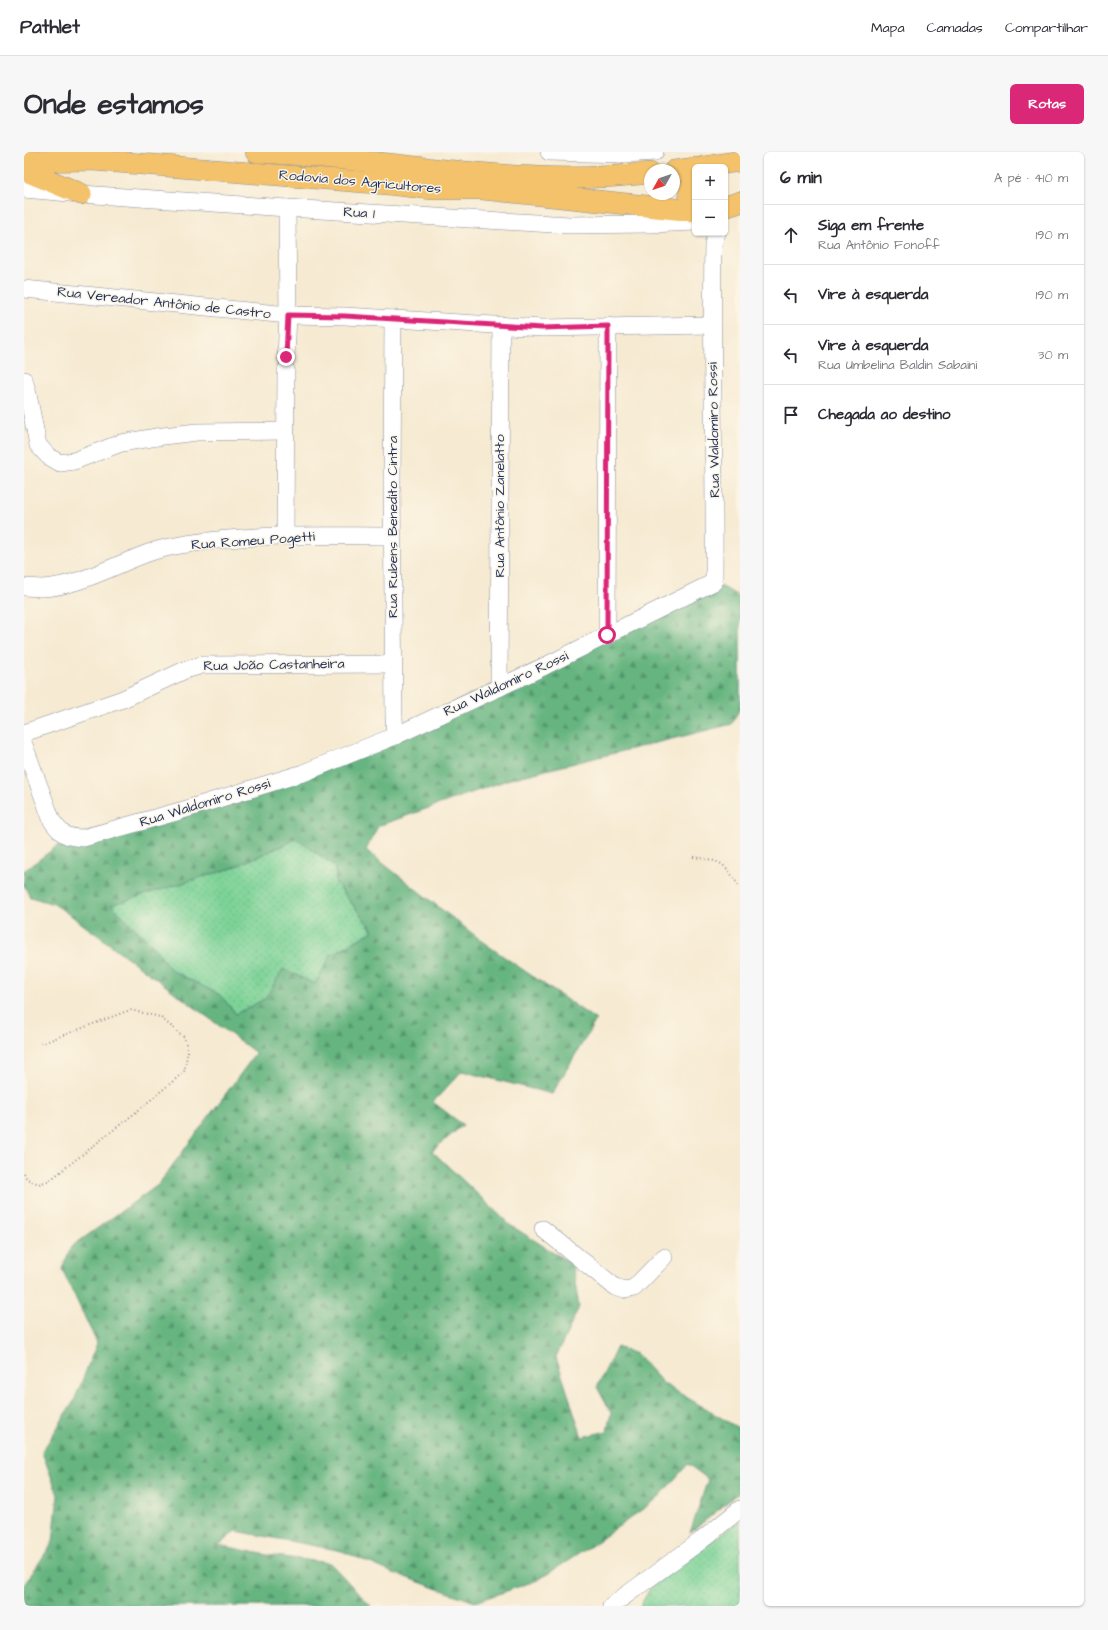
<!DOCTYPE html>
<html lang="pt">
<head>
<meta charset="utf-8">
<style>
	:root { --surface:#fff; --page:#f7f7f7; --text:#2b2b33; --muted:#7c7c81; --line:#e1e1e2; --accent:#db2777 }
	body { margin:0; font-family:"Architects Daughter",sans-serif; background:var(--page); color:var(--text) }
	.controls { position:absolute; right:12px; top:12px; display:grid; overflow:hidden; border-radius:6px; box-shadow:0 1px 3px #0004 }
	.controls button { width:36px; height:36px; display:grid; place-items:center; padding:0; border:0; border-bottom:1px solid var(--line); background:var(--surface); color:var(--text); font:20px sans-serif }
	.compass { position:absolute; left:620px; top:12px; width:36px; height:36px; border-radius:50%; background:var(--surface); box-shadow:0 1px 3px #0004; rotate:230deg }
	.stop { position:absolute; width:12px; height:12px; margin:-9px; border:3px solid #db2777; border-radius:50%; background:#fff }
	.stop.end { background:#db2777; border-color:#fff; box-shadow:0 1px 4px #0008 }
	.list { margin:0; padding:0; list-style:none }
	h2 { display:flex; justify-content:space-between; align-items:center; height:52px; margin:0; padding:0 16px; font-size:17px }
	h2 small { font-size:13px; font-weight:400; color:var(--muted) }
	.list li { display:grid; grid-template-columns:26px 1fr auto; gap:12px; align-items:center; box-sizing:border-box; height:60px; padding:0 16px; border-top:1px solid var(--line) }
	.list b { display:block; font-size:15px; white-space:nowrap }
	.list p { margin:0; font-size:13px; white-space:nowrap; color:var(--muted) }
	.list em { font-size:13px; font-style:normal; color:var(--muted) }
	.icon { flex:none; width:22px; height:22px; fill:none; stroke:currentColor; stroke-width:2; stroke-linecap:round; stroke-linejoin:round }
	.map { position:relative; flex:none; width:716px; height:1454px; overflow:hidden; border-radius:6px }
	header { display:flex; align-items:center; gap:24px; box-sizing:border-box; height:56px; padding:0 20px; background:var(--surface); border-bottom:1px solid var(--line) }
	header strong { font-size:19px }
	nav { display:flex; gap:22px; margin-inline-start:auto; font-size:14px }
	.intro { display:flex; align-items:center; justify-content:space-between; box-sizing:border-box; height:96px; padding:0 24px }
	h1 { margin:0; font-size:28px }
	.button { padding:10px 18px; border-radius:6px; background:var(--accent); color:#fff; font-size:14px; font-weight:700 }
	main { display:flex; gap:24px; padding:0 24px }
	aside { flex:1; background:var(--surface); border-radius:6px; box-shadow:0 1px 3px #0004 }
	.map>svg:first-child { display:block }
	.grass { fill:url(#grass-dots); stroke:#4c817a }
	.forest { fill:url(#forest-firs); stroke:#40726f; fill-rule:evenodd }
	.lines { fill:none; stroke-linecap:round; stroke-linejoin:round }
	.minor-casing { stroke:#888c98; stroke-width:18 }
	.major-casing { stroke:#888c98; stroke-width:22 }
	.path { stroke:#888c98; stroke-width:2; stroke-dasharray:1 3; stroke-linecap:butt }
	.minor { stroke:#fff; stroke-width:17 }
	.major { stroke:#f3c26a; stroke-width:21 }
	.route { stroke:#db2777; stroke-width:5 }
	.labels { text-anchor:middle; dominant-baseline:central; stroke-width:3; stroke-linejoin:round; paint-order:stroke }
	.street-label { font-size:14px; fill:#1b2f5e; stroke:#fcf5e5 }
</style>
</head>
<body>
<header>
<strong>Pathlet</strong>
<nav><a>Mapa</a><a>Camadas</a><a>Compartilhar</a></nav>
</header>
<div class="intro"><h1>Onde estamos</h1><a class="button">Rotas</a></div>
<main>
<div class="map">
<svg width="716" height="1454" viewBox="0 0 716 1454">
	<defs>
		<pattern id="grass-dots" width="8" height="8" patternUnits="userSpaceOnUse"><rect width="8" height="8" fill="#7dd397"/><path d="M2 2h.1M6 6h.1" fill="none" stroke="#6bb585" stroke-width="1.8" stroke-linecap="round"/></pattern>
		<pattern id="forest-firs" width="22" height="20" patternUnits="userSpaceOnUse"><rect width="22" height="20" fill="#66b580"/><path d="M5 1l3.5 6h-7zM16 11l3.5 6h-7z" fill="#53946c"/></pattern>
	</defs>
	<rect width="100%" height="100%" fill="#fcf5e5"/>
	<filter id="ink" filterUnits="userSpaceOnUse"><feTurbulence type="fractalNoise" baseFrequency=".025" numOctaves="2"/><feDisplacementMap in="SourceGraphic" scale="8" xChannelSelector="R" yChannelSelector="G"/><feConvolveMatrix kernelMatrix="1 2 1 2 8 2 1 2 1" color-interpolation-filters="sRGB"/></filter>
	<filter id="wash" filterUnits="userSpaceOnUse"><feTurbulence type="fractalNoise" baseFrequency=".012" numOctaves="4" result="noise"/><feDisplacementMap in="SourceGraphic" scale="16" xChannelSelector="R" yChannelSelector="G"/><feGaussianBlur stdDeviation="0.9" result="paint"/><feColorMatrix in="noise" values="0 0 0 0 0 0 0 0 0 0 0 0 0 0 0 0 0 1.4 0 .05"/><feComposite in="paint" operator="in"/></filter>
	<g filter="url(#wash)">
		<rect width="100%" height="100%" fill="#f6ead2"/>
		<g class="grass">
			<polygon points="273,687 311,714 312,731 349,779 307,803 291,832 259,818 241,847 212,862 196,843 147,818 130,795 86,752 208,716"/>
			<polygon points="716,1368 716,1454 616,1454 627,1435"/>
		</g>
		<path class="forest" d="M 690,430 L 716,445 L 716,556 L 708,572 L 486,627 L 354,674 L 342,698 L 463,793 L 572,868 L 528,942 L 438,919 L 409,950 L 439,973 L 408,999 L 486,1073 L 548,1112 L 555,1155 L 532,1205 L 558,1285 L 583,1279 L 587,1261 L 573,1235 L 593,1195 L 612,1202 L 640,1232 L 716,1277 L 716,1340 L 666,1381 L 684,1327 L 664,1312 L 634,1346 L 570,1392 L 514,1428 L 451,1450 L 367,1420 L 318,1399 L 212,1379 L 195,1393 L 243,1403 L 306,1411 L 347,1454 L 0,1454 L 0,1433 L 29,1390 L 34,1343 L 18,1300 L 50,1249 L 73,1191 L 38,1117 L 47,1095 L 134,1033 L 232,901 L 49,765 L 30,752 L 6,745 L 0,733 L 0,719 L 45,685 L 279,621 ZM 273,687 L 311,714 L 312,731 L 349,779 L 307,803 L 291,832 L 259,817 L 241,847 L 212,862 L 196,843 L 147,818 L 130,795 L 87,753 L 208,716 Z"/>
	</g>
	<g filter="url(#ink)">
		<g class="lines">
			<defs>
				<g id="minor">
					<polyline points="525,0 600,2 631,0"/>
					<polyline points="0,37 57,42 263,56 545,73 626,72 671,70"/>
					<polyline points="0,137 264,163 321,164 518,176 688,173"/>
					<polyline points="369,167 368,332 370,565 371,584"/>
					<polyline points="262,205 264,163 263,56"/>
					<polyline points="0,228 3,238 14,293 24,304 36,311 50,309 97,291 139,284 173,280 260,279"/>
					<polyline points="261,384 262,218"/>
					<path d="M 0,435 C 6,435 12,436 18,436 C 56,434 92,412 127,400 C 138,396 151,394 163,392 C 230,381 300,384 368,384"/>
					<polyline points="583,483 584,174"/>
					<polyline points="475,536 477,173"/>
					<polyline points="0,581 99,547 161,518 178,513 369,512"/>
					<path d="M 0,593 L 28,669 C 38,683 42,685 59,686 L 156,659 L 279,621 L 371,584 L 521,514 L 690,430 C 691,317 687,205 689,92 L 693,81"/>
					<polyline points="519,1077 591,1135 601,1138 610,1136 640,1105"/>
					<polyline points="587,1454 678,1388 716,1357"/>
				</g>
				<g id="major">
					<path d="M 232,0 C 326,4 419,22 514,25 C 551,27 589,25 626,21"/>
					<polyline points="0,9 68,8 363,32 409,37 458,37 671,59"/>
					<polyline points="679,15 716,9"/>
					<polyline points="0,18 57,42"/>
					<polyline points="650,19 671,16"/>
					<path d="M 671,28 C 663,38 664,47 671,57"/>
					<polyline points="701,55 716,50"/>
				</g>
			</defs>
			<use href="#minor" class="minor-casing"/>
			<use href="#major" class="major-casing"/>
			<g class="path">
				<path d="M 669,705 C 700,709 700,711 716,736"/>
				<polyline points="0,1021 3,1027 15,1032 26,1028 111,961 160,920 164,899 160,885 136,865 106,858 16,892"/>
			</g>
			<use href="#minor" class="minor"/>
			<use href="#major" class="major"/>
		</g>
	</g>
	<g class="lines" filter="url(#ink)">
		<polyline class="route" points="262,205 264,163 321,164 518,176 584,174 583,483"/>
	</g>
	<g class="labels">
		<g class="street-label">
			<text transform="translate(336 30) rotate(5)">Rodovia dos Agricultores</text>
			<text transform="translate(335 61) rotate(4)">Rua 1</text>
			<text transform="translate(140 151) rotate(6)">Rua Vereador Antônio de Castro</text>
			<text transform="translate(690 278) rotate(-91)">Rua Waldomiro Rossi</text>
			<text transform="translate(476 354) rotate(-90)">Rua Antônio Zanelatto</text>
			<text transform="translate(369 375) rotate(-90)">Rua Rubens Benedito Cintra</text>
			<text transform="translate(229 389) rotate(-4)">Rua Romeu Pogetti</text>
			<text transform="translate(250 513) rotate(-1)">Rua João Castanheira</text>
			<text transform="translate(482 532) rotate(-25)">Rua Waldomiro Rossi</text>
			<text transform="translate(181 651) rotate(-17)">Rua Waldomiro Rossi</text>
		</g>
	</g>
</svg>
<div class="controls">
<button>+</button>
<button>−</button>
</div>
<svg class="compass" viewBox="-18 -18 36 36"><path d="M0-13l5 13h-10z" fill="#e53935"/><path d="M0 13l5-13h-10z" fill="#7c7c81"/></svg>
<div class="stop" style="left:583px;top:483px"></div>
<div class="stop end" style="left:262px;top:205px"></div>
</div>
<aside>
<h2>6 min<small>A pé · 410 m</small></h2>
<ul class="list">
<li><svg class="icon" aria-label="ahead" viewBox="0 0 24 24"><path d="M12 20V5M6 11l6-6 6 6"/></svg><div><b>Siga em frente</b><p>Rua Antônio Fonoff</p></div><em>190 m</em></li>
<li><svg class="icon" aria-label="left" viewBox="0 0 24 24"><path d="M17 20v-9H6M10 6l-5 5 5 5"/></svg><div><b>Vire à esquerda</b></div><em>190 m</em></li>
<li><svg class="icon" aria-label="left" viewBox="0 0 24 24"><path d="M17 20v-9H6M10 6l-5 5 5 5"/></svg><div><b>Vire à esquerda</b><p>Rua Umbelina Baldin Sabaini</p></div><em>30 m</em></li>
<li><svg class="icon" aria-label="arrive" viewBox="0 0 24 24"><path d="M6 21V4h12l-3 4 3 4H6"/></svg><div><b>Chegada ao destino</b></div></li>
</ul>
</aside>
</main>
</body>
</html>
